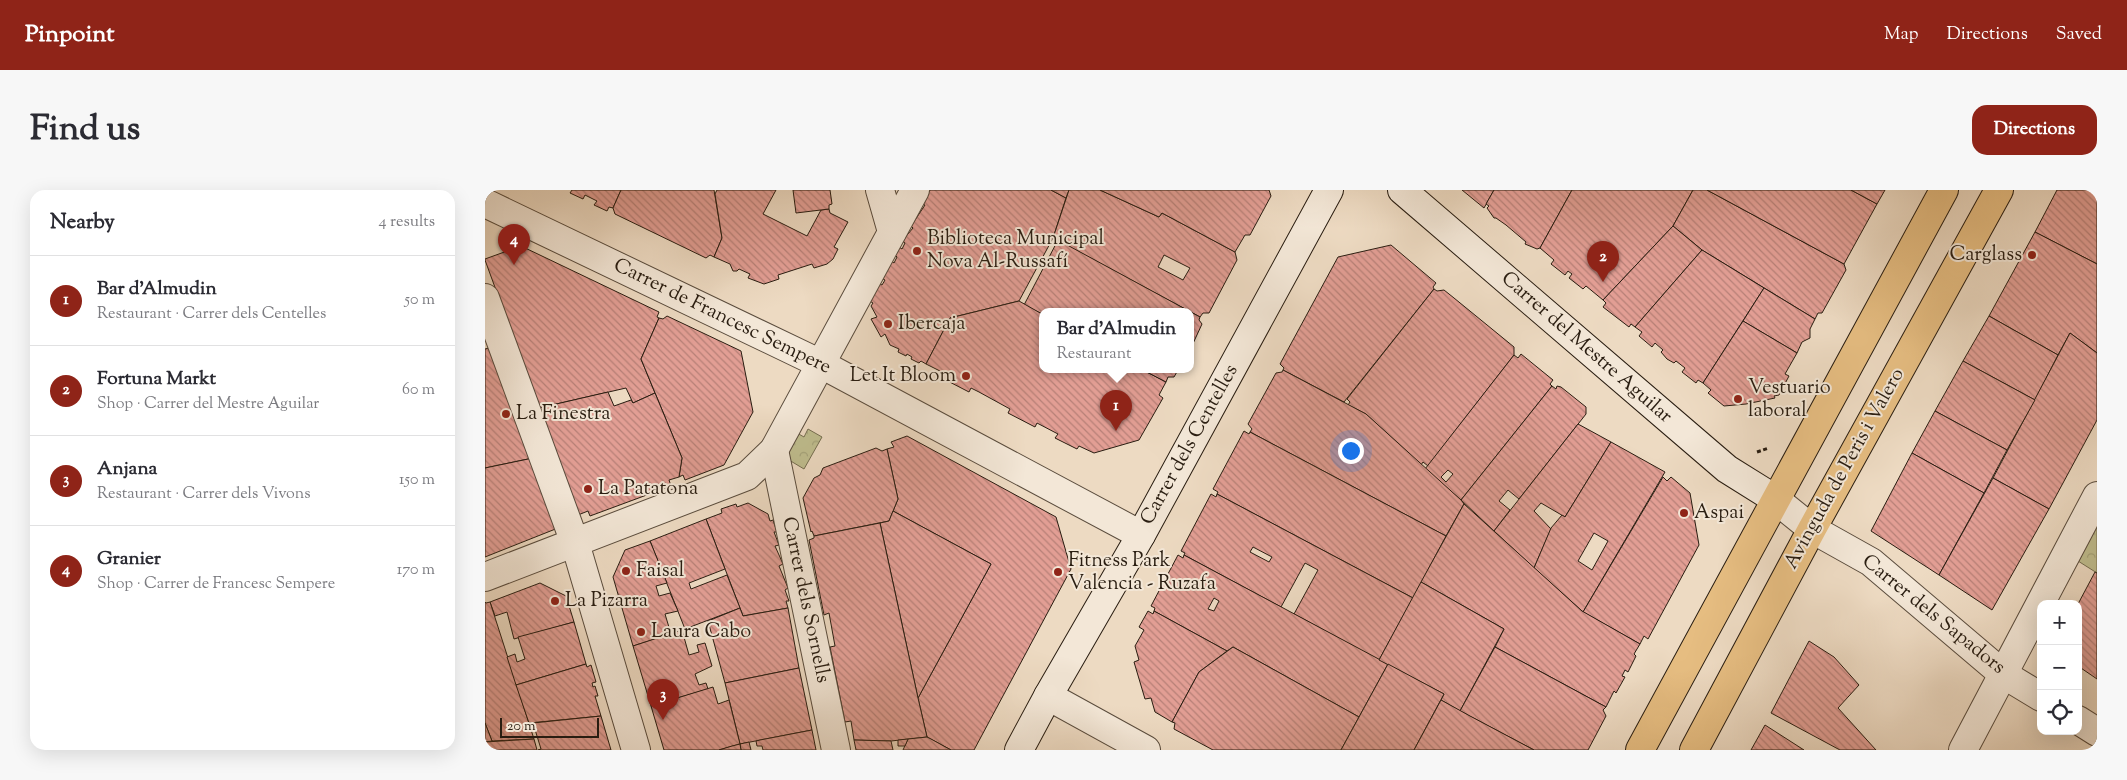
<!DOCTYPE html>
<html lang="en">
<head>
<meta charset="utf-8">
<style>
	:root { --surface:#fff; --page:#f7f7f7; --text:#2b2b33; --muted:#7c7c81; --line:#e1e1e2; --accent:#8f2418 }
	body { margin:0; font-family:"Sorts Mill Goudy",serif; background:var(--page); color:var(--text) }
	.controls { position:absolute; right:15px; bottom:15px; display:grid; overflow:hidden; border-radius:10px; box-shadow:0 5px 20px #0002 }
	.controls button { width:45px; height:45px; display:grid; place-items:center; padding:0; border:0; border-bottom:1px solid var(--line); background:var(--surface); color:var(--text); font:25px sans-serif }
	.scale { position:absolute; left:15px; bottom:12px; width:99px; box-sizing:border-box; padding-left:5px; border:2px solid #291d11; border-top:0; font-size:14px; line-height:18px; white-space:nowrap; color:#291d11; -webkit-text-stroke:4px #f3e7d7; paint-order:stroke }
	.you { position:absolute; left:865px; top:260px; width:18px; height:18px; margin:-12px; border:4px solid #fff; border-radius:50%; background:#1a73e8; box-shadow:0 0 0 8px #1a73e833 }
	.badge { display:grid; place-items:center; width:32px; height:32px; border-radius:50%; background:var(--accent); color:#fff; font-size:16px; font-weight:700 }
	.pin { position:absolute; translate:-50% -41px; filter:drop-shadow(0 1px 2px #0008) }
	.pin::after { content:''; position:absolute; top:26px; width:18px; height:15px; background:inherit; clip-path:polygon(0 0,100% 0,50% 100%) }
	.popup { position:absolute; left:554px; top:118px; width:155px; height:65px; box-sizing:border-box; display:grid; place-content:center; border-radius:10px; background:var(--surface); filter:drop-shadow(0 1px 4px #0005); font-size:16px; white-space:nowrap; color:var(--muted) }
	.popup b { font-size:19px; color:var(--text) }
	.popup::after { content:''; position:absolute; left:50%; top:100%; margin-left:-10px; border:10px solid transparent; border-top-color:var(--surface) }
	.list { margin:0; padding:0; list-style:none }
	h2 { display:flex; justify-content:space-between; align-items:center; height:65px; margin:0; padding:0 20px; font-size:21px }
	h2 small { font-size:16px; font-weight:400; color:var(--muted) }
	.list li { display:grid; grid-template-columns:32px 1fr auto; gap:15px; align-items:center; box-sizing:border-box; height:90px; padding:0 20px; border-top:1px solid var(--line) }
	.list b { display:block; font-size:19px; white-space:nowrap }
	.list p { margin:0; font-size:16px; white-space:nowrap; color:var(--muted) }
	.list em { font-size:16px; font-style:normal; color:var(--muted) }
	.icon { flex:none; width:28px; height:28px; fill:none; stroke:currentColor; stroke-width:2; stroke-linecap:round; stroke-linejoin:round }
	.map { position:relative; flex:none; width:1612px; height:560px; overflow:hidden; border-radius:15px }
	header { display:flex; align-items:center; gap:30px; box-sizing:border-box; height:70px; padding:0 25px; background:var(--accent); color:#fff }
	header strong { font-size:24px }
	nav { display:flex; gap:28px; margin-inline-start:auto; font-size:18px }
	.intro { display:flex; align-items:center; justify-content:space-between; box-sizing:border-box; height:120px; padding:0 30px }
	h1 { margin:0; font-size:35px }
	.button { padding:12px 22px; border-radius:15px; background:var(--accent); color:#fff; font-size:18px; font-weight:700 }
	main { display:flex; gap:30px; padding:0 30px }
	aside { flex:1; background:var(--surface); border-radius:15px; box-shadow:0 5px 20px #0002 }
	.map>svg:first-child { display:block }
	.park { fill:url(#park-crowns); stroke:#746d50 }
	.building { fill:url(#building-back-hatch); stroke:#291d11; fill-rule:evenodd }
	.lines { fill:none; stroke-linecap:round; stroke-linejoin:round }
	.street-casing { stroke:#5a4c3d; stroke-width:30 }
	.secondary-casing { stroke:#291d11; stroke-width:30 }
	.primary-casing { stroke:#291d11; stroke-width:30 }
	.path { stroke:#291d11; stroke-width:3; stroke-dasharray:4 2.5; stroke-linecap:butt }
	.street { stroke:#f3e7d7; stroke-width:28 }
	.secondary { stroke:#f3e7d7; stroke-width:28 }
	.primary { stroke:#e6bd81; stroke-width:28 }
	.poi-dot { fill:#8f2418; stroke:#f3e7d7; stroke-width:2 }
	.labels { text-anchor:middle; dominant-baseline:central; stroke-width:4; stroke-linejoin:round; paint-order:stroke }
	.poi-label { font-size:20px; fill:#291d11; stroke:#f3e7d7; text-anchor:start }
	.street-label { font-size:20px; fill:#291d11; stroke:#f3e7d7 }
</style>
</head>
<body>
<header>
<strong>Pinpoint</strong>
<nav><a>Map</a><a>Directions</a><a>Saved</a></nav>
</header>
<div class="intro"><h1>Find us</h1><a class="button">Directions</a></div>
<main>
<aside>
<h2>Nearby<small>4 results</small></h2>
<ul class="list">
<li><span class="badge">1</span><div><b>Bar d'Almudin</b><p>Restaurant · Carrer dels Centelles</p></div><em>50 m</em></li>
<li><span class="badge">2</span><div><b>Fortuna Markt</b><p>Shop · Carrer del Mestre Aguilar</p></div><em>60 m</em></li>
<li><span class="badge">3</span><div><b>Anjana</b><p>Restaurant · Carrer dels Vivons</p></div><em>150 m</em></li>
<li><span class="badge">4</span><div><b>Granier</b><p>Shop · Carrer de Francesc Sempere</p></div><em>170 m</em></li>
</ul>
</aside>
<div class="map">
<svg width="1612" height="560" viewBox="0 0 1612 560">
	<defs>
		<pattern id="park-crowns" width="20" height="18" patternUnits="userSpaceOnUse" patternTransform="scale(1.25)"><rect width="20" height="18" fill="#bfbd8e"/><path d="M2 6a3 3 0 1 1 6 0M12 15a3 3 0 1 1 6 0" fill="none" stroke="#a4a279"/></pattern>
		<pattern id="building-back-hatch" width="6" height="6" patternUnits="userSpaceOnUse" patternTransform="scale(1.25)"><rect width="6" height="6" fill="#e29e94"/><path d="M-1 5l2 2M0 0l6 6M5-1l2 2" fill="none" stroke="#b78077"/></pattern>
	</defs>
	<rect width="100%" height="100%" fill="#eddac2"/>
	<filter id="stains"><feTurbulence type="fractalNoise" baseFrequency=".004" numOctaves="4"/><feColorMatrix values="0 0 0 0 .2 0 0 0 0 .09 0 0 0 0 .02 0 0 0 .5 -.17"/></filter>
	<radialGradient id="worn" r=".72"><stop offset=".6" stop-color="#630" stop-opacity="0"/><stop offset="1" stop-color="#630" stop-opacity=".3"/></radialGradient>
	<g class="park">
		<polygon points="323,239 337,247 319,279 304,270 305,267 300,264 312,243 319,247"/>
		<polygon points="1612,336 1612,383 1593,371"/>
	</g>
	<g class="building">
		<polygon points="87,0 136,0 128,18 124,17 122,21 109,15 112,11 100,5 98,9 85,3"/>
		<polygon points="229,0 237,48 229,67 225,65 221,68 130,24 128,18 136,0"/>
		<polygon points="232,0 291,0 278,24 322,46 336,20 344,19 345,23 363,32 349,57 353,59 348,69 342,74 329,78 327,74 293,85 294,89 279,94 263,88 265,84 254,79 252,81 248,81 245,74 229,67 237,48 230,4"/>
		<polygon points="308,0 345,0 347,14 344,15 344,19 311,23"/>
		<polygon points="445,0 566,0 581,8 568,48 534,111 465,128 441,174 436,171 434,173 426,169 427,167 422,164 421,166 413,162 414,159 405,155 400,144 396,147 386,129 392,127 386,116 388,113 383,110 393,93 397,95 400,90 396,88 405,70 409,73 412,67 410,65 414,57 417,59 420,53 417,51 428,38 426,36 440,15 437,14"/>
		<polygon points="566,0 584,0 581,8"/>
		<path d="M 584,0 L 615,0 L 674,27 L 677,23 L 750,62 L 752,70 L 724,123 L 718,123 L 715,127 L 568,48 ZM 679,65 L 705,78 L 698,90 L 673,77 Z"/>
		<polygon points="615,0 784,0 786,6 765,45 760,45 750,62 677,23 674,27"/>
		<polygon points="977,0 1009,0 999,18"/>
		<polygon points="1009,0 1087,0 1055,58 1052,59 1040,54 1041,52 1021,35 1011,28 1009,28 1002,18 1004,16 1001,14"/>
		<polygon points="1208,0 1188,36 1118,110 1101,96 1098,99 1084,88 1087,84 1083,81 1080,85 1066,74 1069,70 1055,58 1087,0"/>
		<polygon points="1208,0 1222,0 1359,74 1361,80 1337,123 1333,123 1330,129 1217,60 1188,36"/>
		<polygon points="1222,0 1366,0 1392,14 1359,74"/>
		<polygon points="1366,0 1400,0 1392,14"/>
		<polygon points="1572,0 1605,0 1612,4 1612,74 1550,42"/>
		<polygon points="1188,36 1217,60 1150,137 1146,134 1144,137 1118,117 1121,113 1118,110"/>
		<polygon points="1550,42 1612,74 1612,163 1585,143 1573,165 1504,126"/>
		<polygon points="573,50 715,127 714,130 717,134 705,160 705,122 557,122 557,124 539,115"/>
		<polygon points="906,55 951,93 948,97 949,99 859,212 798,180 799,178 795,174 853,67"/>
		<polygon points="36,56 174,122 172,127 174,128 156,169 170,203 148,213 141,198 54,218 0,70 0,69"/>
		<polygon points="1217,60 1279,98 1218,193 1213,190 1211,193 1197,182 1200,178 1191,171 1189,173 1182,169 1176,162 1178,160 1170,153 1167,157 1154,146 1157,142 1150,137"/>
		<polygon points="1279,98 1330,129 1325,139 1325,148 1317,152 1312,163 1258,131"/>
		<polygon points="949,99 952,101 959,100 969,108 1029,157 1029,165 943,276 938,272 936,275 881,224 863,215 865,212 862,209"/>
		<polygon points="534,111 557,124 557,180 658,180 681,192 674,205 678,208 654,250 609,263 594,256 592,259 570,248 573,244 552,233 550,237 523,223 525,219 494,202 486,198 484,202 453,186 455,181 441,174 465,128"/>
		<polygon points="182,126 256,161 268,222 239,275 200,290 198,285 194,287 197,268 156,169 174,128 178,129"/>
		<polygon points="1504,126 1573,165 1550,210 1478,171"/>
		<polygon points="1258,131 1312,163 1300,184 1304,186 1294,205 1289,206 1290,208 1261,214 1239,216 1223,203 1226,200 1218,193"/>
		<polygon points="1585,143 1612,163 1612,230 1564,319 1508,288"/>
		<polygon points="8,157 48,268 0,278 0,159"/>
		<path d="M 1036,164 L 1068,190 L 1065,194 L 1067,196 L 976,310 L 940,279 L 1029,165 L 1033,168 ZM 963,280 L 968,284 L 961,292 L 956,287 Z"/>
		<polygon points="1478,171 1550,210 1522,260 1450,221"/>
		<polygon points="658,180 693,180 689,187 683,187 681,192"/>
		<polygon points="798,180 881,224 976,310 979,314 961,346 765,242 767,239 763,234 791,183 797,182"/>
		<polygon points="1067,196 1071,199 1072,196 1076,197 1101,217 1101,224 1034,309 1023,300 1014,311 1025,320 1009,341 976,310"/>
		<polygon points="123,202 129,216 146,210 148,213 170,203 197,268 194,287 184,290 186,296 105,326 103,321 93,325 54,218"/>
		<polygon points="1450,221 1522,260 1499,303 1427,263"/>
		<polygon points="1093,234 1126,252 1080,327 1056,313 1049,321 1066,339 1049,378 1009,341"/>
		<polygon points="759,241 764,244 765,242 961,346 928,408 732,304 733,302 728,299"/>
		<polygon points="422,246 571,327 586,379 489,560 466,560 442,547 433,508 506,374 408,321 413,309 402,259 409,257 406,252"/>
		<path d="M 1126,252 L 1180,282 L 1098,422 L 1049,378 L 1066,338 L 1077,325 L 1080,327 ZM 1109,343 L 1123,351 L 1107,380 L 1093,371 Z"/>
		<polygon points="391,258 397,261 402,259 413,309 404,331 329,346 327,341 326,342 318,308 329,288 335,285 338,278"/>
		<polygon points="1427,263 1499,303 1454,385 1386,341"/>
		<polygon points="48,268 73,338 0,367 0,278"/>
		<polygon points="1178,287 1182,291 1186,287 1205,303 1214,355 1163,449 1159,446 1155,454 1098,422"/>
		<polygon points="1508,288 1564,319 1507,420 1454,385"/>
		<path d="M 726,304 L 731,307 L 732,304 L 928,408 L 894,470 L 809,424 L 833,380 L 820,373 L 796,417 L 699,365 L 700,363 L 696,361 ZM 768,357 L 787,367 L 784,372 L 765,362 Z"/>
		<polygon points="263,313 283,324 285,331 288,330 292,342 289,342 294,355 290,356 298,374 294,376 303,398 300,400 304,411 301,411 303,418 258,426 221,329 237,323 236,319 251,314 252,317"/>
		<polygon points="979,314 1097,421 1155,454 1149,464 1151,466 1143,482 1140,480 1137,486 1140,487 1131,503 1129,501 1121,517 1010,457 1019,439 936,392"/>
		<polygon points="408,321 506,374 433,508 395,333 404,331"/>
		<polygon points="221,329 240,379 204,393 206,399 242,385 255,418 200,439 165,351"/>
		<polygon points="395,333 433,508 442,547 406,551 369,550 366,531 360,532 345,457 350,456 344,423 339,425 324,350 329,348 329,346"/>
		<polygon points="165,351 182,393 171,396 174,406 185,403 193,421 180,424 186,444 148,456 128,387 140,360"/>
		<path d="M 693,365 L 698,368 L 699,365 L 903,474 L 874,527 L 748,457 L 742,461 L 669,421 L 670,418 L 666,416 ZM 729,408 L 734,411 L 729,421 L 723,419 Z"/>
		<polygon points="1610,382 1612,383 1612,489 1593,476 1593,414"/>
		<polygon points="936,392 1019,439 975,521 956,510 959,504 894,470"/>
		<polygon points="55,393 81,406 89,432 29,449 22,422 10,426 5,412"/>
		<polygon points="0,412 1,413 5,412 49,549 7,551 0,533"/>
		<polygon points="255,418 258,426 303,418 314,478 240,493 223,431"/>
		<polygon points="663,421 668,424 669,421 742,461 714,482 687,532 670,522 666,508 660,509 649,472 654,470 650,456 659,440 654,437"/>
		<polygon points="89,432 101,474 31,495 22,467 30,464 32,472 40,469 33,447"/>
		<polygon points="197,440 204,465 214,462 212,455 220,453 227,476 210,484 214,495 221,493 223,499 166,516 148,456"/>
		<polygon points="1324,451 1349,467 1374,495 1353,518 1391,560 1355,560 1286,523"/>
		<polygon points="748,457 874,527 856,560 728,560 689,539 690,533 687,532 714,482"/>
		<polygon points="1010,457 1121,517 1118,520 1121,526 1103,560 1049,560 975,521"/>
		<polygon points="101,474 102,477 106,475 111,492 107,493 108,497 110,496 113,506 110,506 116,526 44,533 31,495"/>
		<polygon points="903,474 959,504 929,560 856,560"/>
		<polygon points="314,478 327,540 255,554 240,493"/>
		<polygon points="228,497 233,514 244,510 255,554 234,560 179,560 166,516"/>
		<polygon points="956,510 985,526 1049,560 929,560"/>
		<polygon points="116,526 126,560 53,560 56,559 48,533"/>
		<polygon points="0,533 7,551 0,552"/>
		<polygon points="1280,535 1319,560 1266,560"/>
		<polygon points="327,540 331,560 278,560 277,556 272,556 271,551 275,550"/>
		<polygon points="442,547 446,549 466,560 418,560 423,549"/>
		<polygon points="49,549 52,560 0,560 0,552"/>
		<polygon points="423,549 420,556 413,556 413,550"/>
		<polygon points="369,550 406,551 408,560 371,560"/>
		<polygon points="264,552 266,560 256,560 255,554"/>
		<polygon points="255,554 256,560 234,560 247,556"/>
	</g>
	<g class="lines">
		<defs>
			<g id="street">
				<polyline points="395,0 407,42"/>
				<polyline points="0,13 336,174 656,345"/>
				<polyline points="0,108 90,353 151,560"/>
				<polyline points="289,260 351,560"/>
				<polyline points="1290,309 1327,339 1386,372 1518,484 1556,507"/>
				<polyline points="0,387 262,286 289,260 430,0"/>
				<polyline points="563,506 661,560"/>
				<polyline points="1593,530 1612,542"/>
				<polyline points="1478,560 1612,306"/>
			</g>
			<g id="secondary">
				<polyline points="917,0 1242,279 1290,309"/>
				<polyline points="534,560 563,506 656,345 844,0"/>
			</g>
			<g id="primary">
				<polyline points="1155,560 1459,0"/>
				<polyline points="1209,560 1327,339 1514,0"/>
			</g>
		</defs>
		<use href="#street" class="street-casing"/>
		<use href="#secondary" class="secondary-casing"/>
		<use href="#primary" class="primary-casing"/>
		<polyline class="path" points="1272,262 1284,258"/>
		<use href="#street" class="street"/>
		<use href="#secondary" class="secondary"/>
		<use href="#primary" class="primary"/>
	</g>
	<g class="poi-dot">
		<circle cx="432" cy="61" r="5"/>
		<circle cx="1547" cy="65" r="5"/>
		<circle cx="403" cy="134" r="5"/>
		<circle cx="481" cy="186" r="5"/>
		<circle cx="1253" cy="209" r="5"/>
		<circle cx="21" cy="224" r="5"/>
		<circle cx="103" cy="299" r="5"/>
		<circle cx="1199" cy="323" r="5"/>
		<circle cx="141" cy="381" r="5"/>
		<circle cx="573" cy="382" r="5"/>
		<circle cx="70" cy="411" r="5"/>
		<circle cx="156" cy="442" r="5"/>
	</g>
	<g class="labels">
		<g class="poi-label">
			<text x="442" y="49">Biblioteca Municipal<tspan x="442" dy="23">Nova Al-Russafí</tspan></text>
			<text x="1537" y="65" text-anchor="end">Carglass</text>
			<text x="413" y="134">Ibercaja</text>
			<text x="471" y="186" text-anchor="end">Let It Bloom</text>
			<text x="1263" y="198">Vestuario<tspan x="1263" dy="23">laboral</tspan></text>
			<text x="31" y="224">La Finestra</text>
			<text x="113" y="299">La Patatona</text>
			<text x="1209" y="323">Aspai</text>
			<text x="583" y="371">Fitness Park<tspan x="583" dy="23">Valencia - Ruzafa</tspan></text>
			<text x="151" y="381">Faisal</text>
			<text x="80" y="411">La Pizarra</text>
			<text x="166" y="442">Laura Cabo</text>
		</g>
		<g class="street-label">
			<text transform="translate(237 127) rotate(26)">Carrer de Francesc Sempere</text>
			<text transform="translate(1101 158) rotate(41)">Carrer del Mestre Aguilar</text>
			<text transform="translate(705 255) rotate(-61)">Carrer dels Centelles</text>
			<text transform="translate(1360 279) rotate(-61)">Avinguda de Peris i Valero</text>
			<text transform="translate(320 410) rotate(78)">Carrer dels Sornells</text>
			<text transform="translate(1448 425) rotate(39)">Carrer dels Sapadors</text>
		</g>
	</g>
	<rect width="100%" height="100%" filter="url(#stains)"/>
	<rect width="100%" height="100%" fill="url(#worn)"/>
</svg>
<div class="controls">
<button>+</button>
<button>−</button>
<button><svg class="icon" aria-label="locate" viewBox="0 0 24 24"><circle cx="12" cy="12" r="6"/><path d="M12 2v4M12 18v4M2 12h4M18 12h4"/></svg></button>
</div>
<div class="scale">20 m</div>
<div class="you"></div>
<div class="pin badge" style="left:631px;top:241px">1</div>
<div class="popup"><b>Bar d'Almudin</b>Restaurant</div>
<div class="pin badge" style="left:1118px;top:92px">2</div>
<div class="pin badge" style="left:178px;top:530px">3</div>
<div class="pin badge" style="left:29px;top:75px">4</div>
</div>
</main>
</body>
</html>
